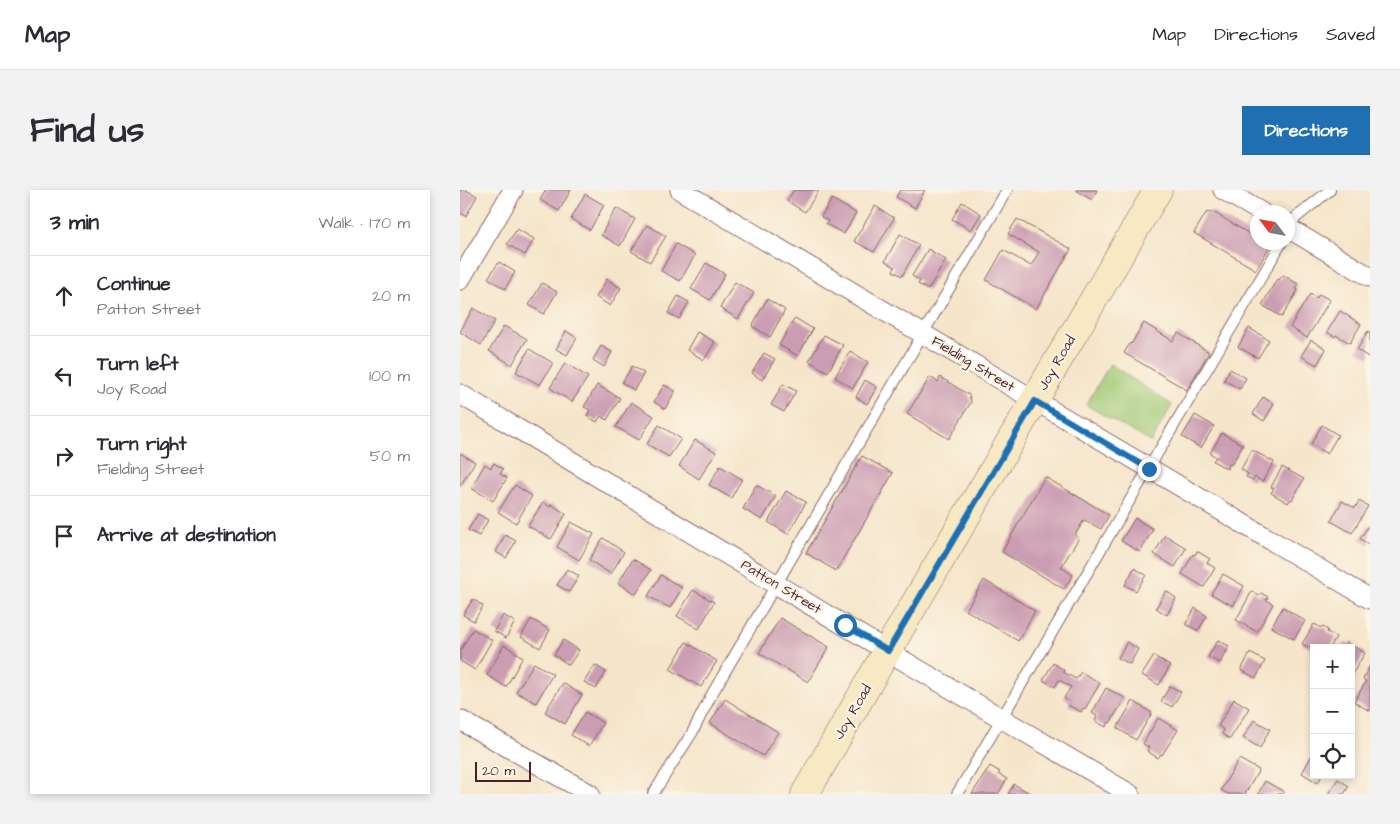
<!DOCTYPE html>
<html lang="en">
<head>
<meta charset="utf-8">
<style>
	:root { --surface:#fff; --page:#f2f2f3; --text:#2b2b33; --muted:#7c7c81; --line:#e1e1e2; --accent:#1f6fb2 }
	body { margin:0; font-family:"Architects Daughter",sans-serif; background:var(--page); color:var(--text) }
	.controls { position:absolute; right:15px; bottom:15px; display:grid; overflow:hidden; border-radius:0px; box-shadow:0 2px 8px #0003 }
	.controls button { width:45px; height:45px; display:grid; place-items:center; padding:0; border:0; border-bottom:1px solid var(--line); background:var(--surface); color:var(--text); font:25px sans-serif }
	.compass { position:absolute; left:790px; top:15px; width:45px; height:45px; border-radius:50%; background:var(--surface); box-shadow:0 2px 8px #0003; rotate:302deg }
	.scale { position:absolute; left:15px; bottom:12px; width:56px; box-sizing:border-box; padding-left:5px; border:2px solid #4a1f2b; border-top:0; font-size:14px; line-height:18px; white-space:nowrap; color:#4a1f2b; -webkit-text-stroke:4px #fcf5e5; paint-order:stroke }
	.stop { position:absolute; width:15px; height:15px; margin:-11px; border:4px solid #1f6fb2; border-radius:50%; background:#fff }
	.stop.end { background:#1f6fb2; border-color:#fff; box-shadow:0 1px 5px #0008 }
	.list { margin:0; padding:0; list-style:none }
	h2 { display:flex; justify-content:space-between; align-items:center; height:65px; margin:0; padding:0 20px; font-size:21px }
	h2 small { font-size:16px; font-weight:400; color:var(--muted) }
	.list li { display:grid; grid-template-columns:32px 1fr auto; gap:15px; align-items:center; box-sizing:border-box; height:80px; padding:0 20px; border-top:1px solid var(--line) }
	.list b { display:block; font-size:19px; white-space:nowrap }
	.list p { margin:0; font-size:16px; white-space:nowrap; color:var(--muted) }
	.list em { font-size:16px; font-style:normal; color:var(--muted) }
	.icon { flex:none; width:28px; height:28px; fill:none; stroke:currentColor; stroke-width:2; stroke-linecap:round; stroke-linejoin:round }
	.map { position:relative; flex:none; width:910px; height:604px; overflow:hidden; border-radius:0px }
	header { display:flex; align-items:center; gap:30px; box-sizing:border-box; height:70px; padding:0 25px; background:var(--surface); border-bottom:1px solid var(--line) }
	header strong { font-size:24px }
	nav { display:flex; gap:28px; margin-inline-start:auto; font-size:18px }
	.intro { display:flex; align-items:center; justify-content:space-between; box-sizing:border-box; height:120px; padding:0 30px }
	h1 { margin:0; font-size:35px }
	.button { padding:12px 22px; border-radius:0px; background:var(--accent); color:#fff; font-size:18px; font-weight:700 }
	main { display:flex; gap:30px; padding:0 30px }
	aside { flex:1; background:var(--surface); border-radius:0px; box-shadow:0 2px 8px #0003 }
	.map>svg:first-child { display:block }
	.green { fill:#9fc873; stroke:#74744f }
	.building { fill:#cb9db2 }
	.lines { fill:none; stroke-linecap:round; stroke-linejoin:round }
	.service-casing { stroke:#866463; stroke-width:12 }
	.minor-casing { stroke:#866463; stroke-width:21 }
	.secondary-casing { stroke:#866463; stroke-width:29 }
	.service { stroke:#fff; stroke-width:10 }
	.minor { stroke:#fff; stroke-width:19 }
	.secondary { stroke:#f7e9c3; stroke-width:28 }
	.route { stroke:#1f6fb2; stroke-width:6 }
	.labels { text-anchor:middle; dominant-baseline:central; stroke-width:4.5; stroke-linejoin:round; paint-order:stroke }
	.street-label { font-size:14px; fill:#4a1f2b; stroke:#fcf5e5 }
</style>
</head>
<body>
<header>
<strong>Map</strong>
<nav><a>Map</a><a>Directions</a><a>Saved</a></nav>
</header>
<div class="intro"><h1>Find us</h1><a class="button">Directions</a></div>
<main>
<aside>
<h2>3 min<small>Walk · 170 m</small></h2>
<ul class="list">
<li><svg class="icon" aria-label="ahead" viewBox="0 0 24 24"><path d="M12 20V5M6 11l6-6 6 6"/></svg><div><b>Continue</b><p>Patton Street</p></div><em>20 m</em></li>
<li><svg class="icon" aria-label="left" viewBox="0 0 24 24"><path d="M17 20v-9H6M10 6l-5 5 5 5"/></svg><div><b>Turn left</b><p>Joy Road</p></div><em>100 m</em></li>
<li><svg class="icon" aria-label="right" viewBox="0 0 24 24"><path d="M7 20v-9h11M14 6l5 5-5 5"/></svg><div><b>Turn right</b><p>Fielding Street</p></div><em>50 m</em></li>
<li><svg class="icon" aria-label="arrive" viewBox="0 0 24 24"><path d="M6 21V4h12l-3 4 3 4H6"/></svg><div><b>Arrive at destination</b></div></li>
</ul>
</aside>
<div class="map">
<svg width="910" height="604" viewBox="0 0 910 604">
	<rect width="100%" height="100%" fill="#fcf5e5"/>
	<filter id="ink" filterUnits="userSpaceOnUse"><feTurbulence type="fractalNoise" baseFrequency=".02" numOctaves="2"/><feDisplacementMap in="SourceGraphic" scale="10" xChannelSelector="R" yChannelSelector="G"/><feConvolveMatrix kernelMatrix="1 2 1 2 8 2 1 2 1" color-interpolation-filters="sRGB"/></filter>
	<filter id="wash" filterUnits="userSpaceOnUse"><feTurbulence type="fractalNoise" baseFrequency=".0096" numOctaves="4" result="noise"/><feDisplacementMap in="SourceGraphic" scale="20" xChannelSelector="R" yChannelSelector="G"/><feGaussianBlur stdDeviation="1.12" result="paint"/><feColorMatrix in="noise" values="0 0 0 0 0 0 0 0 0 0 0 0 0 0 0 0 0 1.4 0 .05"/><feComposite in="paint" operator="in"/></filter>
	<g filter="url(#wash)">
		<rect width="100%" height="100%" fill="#f5e5ca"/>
		<polygon class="green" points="650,174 712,215 691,252 626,215"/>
		<g id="blocks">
			<g class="building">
				<polygon points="0,0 6,0 17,6 6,26 0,23"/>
				<polygon points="86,0 111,0 99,21 80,10"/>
				<polygon points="334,0 359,0 345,22 327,11"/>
				<polygon points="440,0 465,0 455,18 436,7"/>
				<polygon points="616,0 637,0 632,10"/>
				<polygon points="125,4 144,15 130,40 111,29"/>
				<polygon points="372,9 396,23 384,44 366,34 368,31 361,27"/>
				<polygon points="502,12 521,24 511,40 492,29"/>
				<polygon points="415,16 434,28 414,62 394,51"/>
				<polygon points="156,18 175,29 160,56 141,45"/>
				<polygon points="750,22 753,22 798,49 798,52 804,52 810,56 796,80 734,43 746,23"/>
				<polygon points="557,29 611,59 576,119 526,90 543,60 571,76 579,62 548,44"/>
				<polygon points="187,35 206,46 190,72 171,61"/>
				<polygon points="57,39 74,49 65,65 47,54"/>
				<polygon points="440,44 459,55 442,86 433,81 435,77 425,71"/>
				<polygon points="216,54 235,65 220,91 201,81"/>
				<polygon points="468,59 486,70 468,100 458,94 460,91 452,86"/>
				<polygon points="39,72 55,82 45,99 28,88"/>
				<polygon points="246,73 265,84 250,110 231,99"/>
				<polygon points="823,85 838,94 836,99 838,100 822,127 802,115 817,89 819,90"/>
				<polygon points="147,89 161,98 150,116 136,107"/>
				<polygon points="275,92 294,103 278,129 260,118"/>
				<polygon points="82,93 97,102 84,124 69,115"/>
				<polygon points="850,104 857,108 859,104 870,110 847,148 830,137"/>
				<polygon points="218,106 229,112 219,129 208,123"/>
				<polygon points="307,109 325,120 310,147 292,136"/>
				<polygon points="13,118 35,131 21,155 0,142"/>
				<polygon points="880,121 901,134 890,153 876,145 875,147 867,142"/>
				<polygon points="335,128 353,139 338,166 319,155"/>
				<polygon points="684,133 713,151 718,143 749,162 727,200 664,163 670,153 671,154"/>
				<polygon points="44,136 67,149 52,175 29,161"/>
				<polygon points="789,138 809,150 798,168 778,157"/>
				<polygon points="106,141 117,148 107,165 96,159"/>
				<polygon points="908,141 910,142 910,168 897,160"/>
				<polygon points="237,142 255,152 244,170 227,160"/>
				<polygon points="364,145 383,155 368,182 349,171"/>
				<polygon points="851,150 866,159 857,175 841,166"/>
				<polygon points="141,156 152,162 144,177 133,170"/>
				<polygon points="69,159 93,173 80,195 56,182"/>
				<polygon points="390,161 408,172 393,198 375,187"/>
				<polygon points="304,163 315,169 302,190 292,183"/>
				<polygon points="105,173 128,187 112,212 90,198"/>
				<polygon points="172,176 184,183 174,200 162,193"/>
				<polygon points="770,179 786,188 780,199 764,190"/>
				<polygon points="470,187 478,192 480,187 509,205 511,212 489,249 447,224"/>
				<polygon points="405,190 417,197 407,214 396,207"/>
				<polygon points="323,194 336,201 324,222 311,215"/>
				<polygon points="137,195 160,208 147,230 141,226 137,232 127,226 130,220 124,217"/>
				<polygon points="204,195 215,201 205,219 194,212"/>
				<polygon points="803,207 814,214 804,231 793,224"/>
				<polygon points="171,212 194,226 179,250 156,237"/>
				<polygon points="735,225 754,236 741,258 722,247"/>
				<polygon points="199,235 221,249 209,267 187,254"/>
				<polygon points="862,235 878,245 867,264 851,254"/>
				<polygon points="762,243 783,255 771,275 769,274 767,279 753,271 756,267 750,263"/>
				<polygon points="235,250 256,262 239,289 219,276"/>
				<polygon points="792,260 814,272 802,292 795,287 793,290 786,287 788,284 781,279"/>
				<polygon points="0,263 15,272 0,296"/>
				<polygon points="402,266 433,283 376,381 346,363"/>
				<polygon points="34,273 43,279 40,284 47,288 33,311 11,298 25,274 31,278"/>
				<polygon points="260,276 282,289 271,308 249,295"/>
				<polygon points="822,277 844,289 832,310 831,309 828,313 811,303 814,298 811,297"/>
				<polygon points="585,287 649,325 641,339 624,330 615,345 619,348 601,377 613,385 604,399 542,362"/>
				<polygon points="55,295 72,306 56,333 38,322"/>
				<polygon points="296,295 316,306 302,330 283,319"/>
				<polygon points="326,301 346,312 328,344 308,332"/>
				<polygon points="882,311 895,318 899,311 908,316 892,343 871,331"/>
				<polygon points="83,312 90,317 91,314 106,324 91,349 68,336"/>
				<polygon points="18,324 28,330 19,346 8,340"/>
				<polygon points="675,328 693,339 680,362 661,351"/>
				<polygon points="111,332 134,344 119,370 97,357"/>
				<polygon points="910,333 910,355 900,349"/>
				<polygon points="45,345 56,351 46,368 36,362"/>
				<polygon points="705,345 726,358 715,377 694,364"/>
				<polygon points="143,348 164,362 151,384 129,370"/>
				<polygon points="737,361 750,369 747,373 755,378 744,397 722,384 733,364 735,365"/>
				<polygon points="173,369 191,380 176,404 158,393"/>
				<polygon points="674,378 686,385 676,401 665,395"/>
				<polygon points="107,379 119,386 109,402 97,395"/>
				<polygon points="763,384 784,396 773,416 751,404"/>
				<polygon points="201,385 222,398 210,418 188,406"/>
				<polygon points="524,390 575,421 558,451 506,420"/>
				<polygon points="233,400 254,412 239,439 217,426"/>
				<polygon points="706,401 716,408 707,425 696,418"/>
				<polygon points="792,401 799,406 801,403 808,407 806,410 813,414 797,442 776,430"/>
				<polygon points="13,409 23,416 14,431 3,425"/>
				<polygon points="823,417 845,431 834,449 811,437"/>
				<polygon points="735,418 747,426 738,441 726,434"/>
				<polygon points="43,425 55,432 46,448 34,441"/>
				<polygon points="320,428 369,457 348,492 299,463"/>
				<polygon points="71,429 90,440 80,458 61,447"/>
				<polygon points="854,434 862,438 863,437 868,440 867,442 876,447 870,458 854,458 854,460 842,454"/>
				<polygon points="13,439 32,450 15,480 0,471 0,461"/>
				<polygon points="103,450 119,460 109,475 94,465"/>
				<polygon points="758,450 769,456 760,473 748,467"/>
				<polygon points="226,452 257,471 241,497 210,479"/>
				<polygon points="667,452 678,459 670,474 658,468"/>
				<polygon points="886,452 905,463 891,486 891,458 883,458"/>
				<polygon points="44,455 63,467 46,497 27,485"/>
				<polygon points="790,463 805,471 796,488 781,480"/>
				<polygon points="694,466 710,476 699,495 682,485"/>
				<polygon points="74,473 93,484 76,513 56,502"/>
				<polygon points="593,473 604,480 603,482 616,489 621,482 640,493 625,519 623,518 621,522 608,515 610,512 604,508 611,497 599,490 595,497 583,490"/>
				<polygon points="135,475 146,482 136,499 124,492"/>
				<polygon points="910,476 910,521 894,512 906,491 903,489"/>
				<polygon points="103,493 122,505 105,534 85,522"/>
				<polygon points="710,496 721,502 712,517 701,511"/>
				<polygon points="646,498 665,508 650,533 649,532 646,537 635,531 637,526 632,523"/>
				<polygon points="265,509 318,542 303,566 250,533"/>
				<polygon points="774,509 789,518 770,549 762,544 764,540 758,536"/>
				<polygon points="673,511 692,523 676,550 657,538"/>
				<polygon points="125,522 143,533 129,556 111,545"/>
				<polygon points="698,528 718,540 702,565 701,564 698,568 687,561 689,557 683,554"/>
				<polygon points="794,530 810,539 800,558 783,548"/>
				<polygon points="852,565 854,566 854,585 862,585 858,593 842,583"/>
				<polygon points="779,569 799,580 785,604 768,604 761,600"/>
				<polygon points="530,576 540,582 538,584 547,589 538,604 512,604"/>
				<polygon points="878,589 889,596 884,604 868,604"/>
				<polygon points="805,591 824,602 823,604 798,604"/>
				<polygon points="554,594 571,604 548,604"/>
			</g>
		</g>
	</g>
	<g filter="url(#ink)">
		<use href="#blocks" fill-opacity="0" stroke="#866463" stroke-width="1"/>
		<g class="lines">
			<defs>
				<g id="service">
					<polyline points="828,34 870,0"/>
					<polyline points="193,604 232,543 252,504 547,0"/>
					<polyline points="497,604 822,52"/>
				</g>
				<g id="minor">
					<polyline points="220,0 910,409"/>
					<polyline points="763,0 801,22"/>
					<polyline points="828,38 910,87"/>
					<polyline points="0,90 53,0"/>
					<polyline points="0,204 427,461 670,604"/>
					<polyline points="0,530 130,604"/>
				</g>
				<polyline id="secondary" points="345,604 427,461 698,0"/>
			</defs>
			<use href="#service" class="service-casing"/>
			<use href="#minor" class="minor-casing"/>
			<use href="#secondary" class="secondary-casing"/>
			<use href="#service" class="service"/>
			<use href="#minor" class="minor"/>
			<use href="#secondary" class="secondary"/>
		</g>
	</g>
	<g class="lines" filter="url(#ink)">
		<polyline class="route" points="385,435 428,461 575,211 689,279"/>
	</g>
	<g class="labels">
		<g class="street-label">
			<text transform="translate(597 173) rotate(-60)">Joy Road</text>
			<text transform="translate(513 174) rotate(31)">Fielding Street</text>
			<text transform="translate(321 397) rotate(31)">Patton Street</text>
			<text transform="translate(393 522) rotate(-60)">Joy Road</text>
		</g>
	</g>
</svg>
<div class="controls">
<button>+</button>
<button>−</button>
<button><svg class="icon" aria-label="locate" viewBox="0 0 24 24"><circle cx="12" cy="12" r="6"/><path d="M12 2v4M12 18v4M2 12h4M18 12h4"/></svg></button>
</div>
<svg class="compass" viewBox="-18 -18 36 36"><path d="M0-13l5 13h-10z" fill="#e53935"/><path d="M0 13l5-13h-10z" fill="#7c7c81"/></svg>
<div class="scale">20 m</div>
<div class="stop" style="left:385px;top:435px"></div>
<div class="stop end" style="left:689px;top:279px"></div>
</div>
</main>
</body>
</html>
